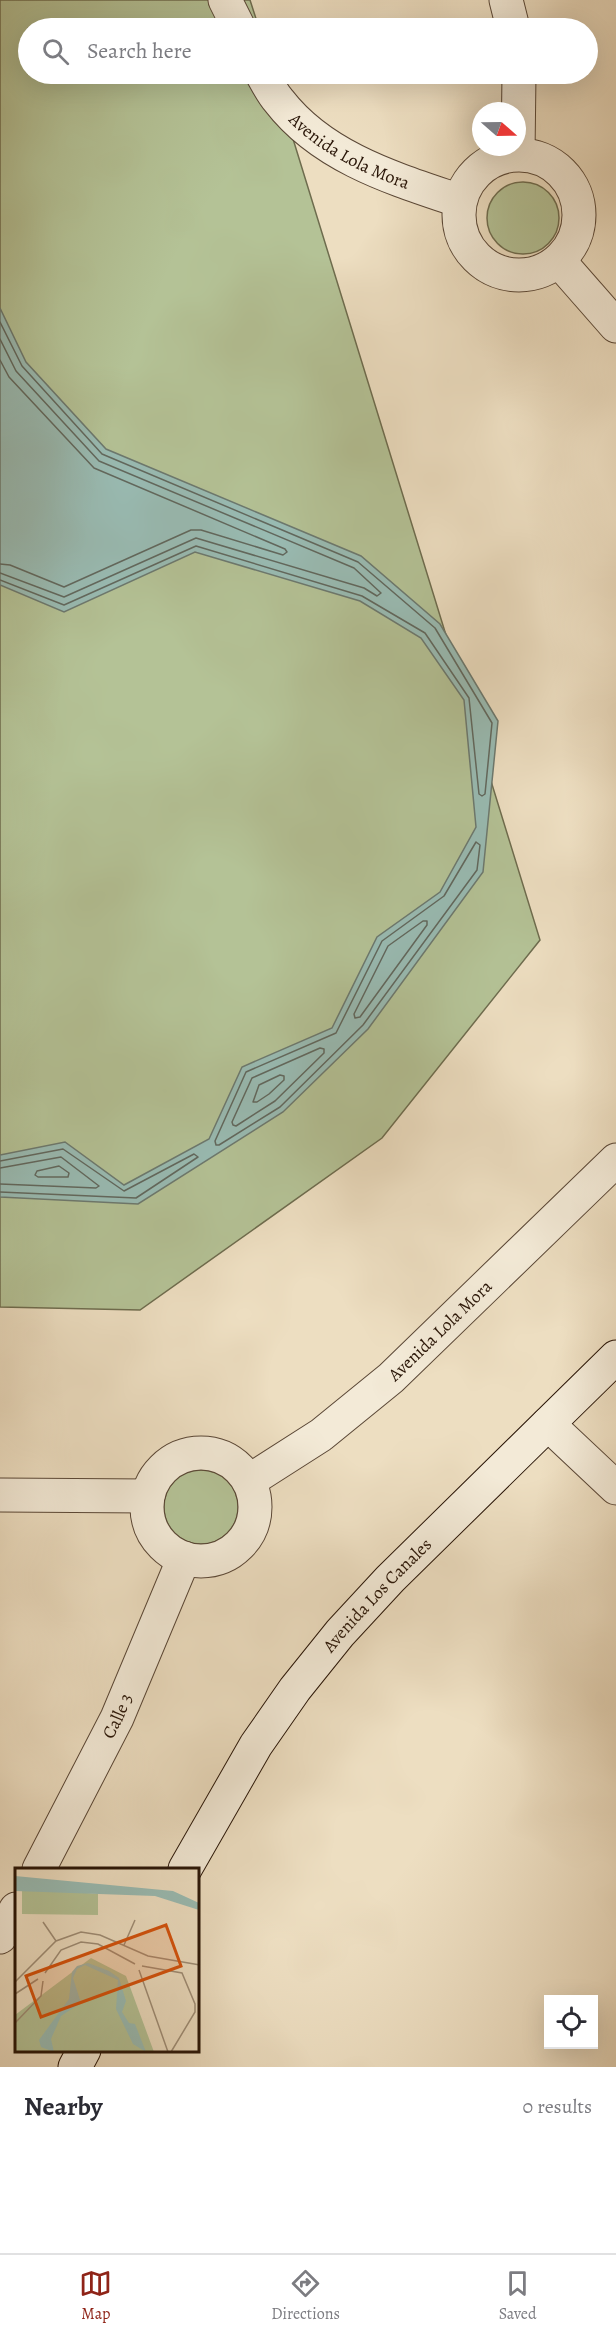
<!DOCTYPE html>
<html lang="en">
<head>
<meta charset="utf-8">
<style>
	:root { --surface:#fff; --page:#f2f2f3; --text:#2b2b33; --muted:#7c7c81; --line:#e1e1e2; --accent:#8f2418 }
	body { margin:0; font-family:Alegreya,serif; background:var(--page); color:var(--text) }
	.controls { position:absolute; right:18px; bottom:18px; display:grid; overflow:hidden; border-radius:0px; box-shadow:0 6px 24px #0002 }
	.controls button { width:54px; height:54px; display:grid; place-items:center; padding:0; border:0; border-bottom:2px solid var(--line); background:var(--surface); color:var(--text); font:30px sans-serif }
	.compass { position:absolute; left:472px; top:102px; width:54px; height:54px; border-radius:50%; background:var(--surface); box-shadow:0 6px 24px #0002; rotate:110deg }
	.list { margin:0; padding:0; list-style:none }
	h2 { display:flex; justify-content:space-between; align-items:center; height:78px; margin:0; padding:0 24px; font-size:26px }
	h2 small { font-size:20px; font-weight:400; color:var(--muted) }
	.icon { flex:none; width:33px; height:33px; fill:none; stroke:currentColor; stroke-width:2; stroke-linecap:round; stroke-linejoin:round }
	.map { position:relative; flex:none; width:616px; height:2067px; overflow:hidden }
	.search { position:absolute; background:var(--surface); box-shadow:0 6px 24px #0002; left:18px; right:18px; top:18px; height:66px; display:flex; align-items:center; gap:15px; box-sizing:border-box; padding:0 21px; border-radius:33px; color:var(--muted); font-size:22px }
	.sheet { height:186px; background:var(--surface) }
	nav { display:flex; justify-content:space-around; align-items:center; box-sizing:border-box; height:84px; border-top:2px solid var(--line); background:var(--surface); font-size:16px; color:var(--muted) }
	nav a { display:grid; justify-items:center; gap:3px }
	nav .on { color:var(--accent) }
	.map>svg:first-child { display:block }
	.green { fill:#b4c296; stroke:#6e6c4e; stroke-width:1.5 }
	.water { fill:#99bcb4; stroke:#6c796f; stroke-width:1.5 }
	.lines { fill:none; stroke-linecap:round; stroke-linejoin:round }
	.shore { stroke:#61685e; stroke-width:1.5 }
	.street-casing { stroke:#5a4736; stroke-width:35 }
	.secondary-casing { stroke:#291507; stroke-width:35 }
	.street { stroke:#f3ead7; stroke-width:33 }
	.secondary { stroke:#f3ead7; stroke-width:33 }
	.labels { text-anchor:middle; dominant-baseline:central; stroke-width:4.5; stroke-linejoin:round; paint-order:stroke }
	.street-label { font-size:18px; fill:#291507; stroke:#f3ead7 }
	.inset-road { fill:none; stroke:#9f8e77; stroke-width:1.5 }
	.view { fill:#d5520c; fill-opacity:0.15; stroke:#d5520c; stroke-width:3 }
	.inset-edge { fill:none; stroke:#291507; stroke-width:3 }
</style>
</head>
<body>
<div class="map">
<svg width="616" height="2067" viewBox="0 0 616 2067">
	<rect width="100%" height="100%" fill="#eddec1"/>
	<filter id="stains"><feTurbulence type="fractalNoise" baseFrequency=".00333" numOctaves="4"/><feColorMatrix values="0 0 0 0 .2 0 0 0 0 .09 0 0 0 0 .02 0 0 0 .5 -.17"/></filter>
	<radialGradient id="worn" r=".72"><stop offset=".6" stop-color="#630" stop-opacity="0"/><stop offset="1" stop-color="#630" stop-opacity=".3"/></radialGradient>
	<g class="green">
		<polygon points="0,0 250,0 259,28 28,28 28,74 273,74 540,940 382,1138 140,1310 0,1307"/>
		<circle cx="523" cy="218" r="36"/>
		<circle cx="201" cy="1507" r="37"/>
	</g>
	<polygon class="water" points="0,308 26,362 106,449 361,556 440,624 498,721 483,872 368,1029 283,1112 138,1204 0,1197 0,1155 65,1142 124,1185 209,1139 242,1067 332,1028 377,937 440,892 476,827 464,700 421,638 360,601 195,552 64,612 0,585"/>
	<g class="lines">
		<g class="shore">
			<polyline points="0,322 22,366 102,454 358,562 435,628 492,723 485,794 482,796 479,794 469,698 425,633 362,596 196,546 64,605 0,580"/>
			<polyline points="0,339 16,371 99,461 354,568 381,593 377,596 364,588 196,538 64,597 0,573"/>
			<polyline points="0,360 9,377 94,468 285,549 287,552 283,555 201,530 191,530 64,587 10,565 0,564"/>
			<polygon points="476,842 480,845 477,870 363,1025 280,1107 219,1145 216,1145 215,1141 246,1072 336,1033 382,941 444,896"/>
			<polygon points="423,921 427,921 427,925 360,1017 355,1018 354,1014 388,946"/>
			<polygon points="320,1048 324,1049 324,1053 275,1101 236,1126 233,1125 232,1122 252,1078"/>
			<polygon points="280,1075 284,1076 284,1080 269,1094 257,1102 253,1102 259,1085"/>
			<polyline points="0,1161 63,1149 124,1191 194,1154 198,1157 136,1198 0,1192"/>
			<polygon points="59,1166 69,1173 68,1177 38,1177 35,1175 37,1171"/>
			<polyline points="0,1168 61,1157 99,1186 96,1188 0,1184"/>
		</g>
		<defs>
			<g id="street">
				<polyline points="225,0 239,28"/>
				<polyline points="506,0 513,28"/>
				<path id="s1" d="M 262,74 C 267,83 272,93 279,101 C 323,158 395,179 460,201"/>
				<polyline points="518,154 519,74"/>
				<circle cx="519" cy="215" r="60"/>
				<polyline points="559,261 616,326"/>
				<polyline points="548,1424 616,1488"/>
				<circle cx="201" cy="1507" r="54"/>
				<path id="s2" d="M 249,1481 L 321,1435 L 391,1378 L 616,1160"/>
				<polyline points="0,1495 148,1496"/>
				<path id="s3" d="M 39,1869 L 117,1718 L 184,1558"/>
				<polyline points="0,1937 16,1909"/>
			</g>
			<g id="secondary">
				<path id="s4" d="M 185,1869 L 256,1745 L 295,1689 L 340,1633 L 390,1579 L 616,1357"/>
				<polyline points="75,2067 84,2050"/>
			</g>
		</defs>
		<use href="#street" class="street-casing"/>
		<use href="#secondary" class="secondary-casing"/>
		<use href="#street" class="street"/>
		<use href="#secondary" class="secondary"/>
	</g>
	<g class="labels">
		<g class="street-label">
			<text stroke="none"><textPath href="#s1" startOffset="120">Avenida Lola Mora</textPath></text>
			<text stroke="none"><textPath href="#s2" startOffset="244">Avenida Lola Mora</textPath></text>
			<text stroke="none"><textPath href="#s4" startOffset="336">Avenida Los Canales</textPath></text>
			<text stroke="none"><textPath href="#s3" startOffset="172">Calle 3</textPath></text>
		</g>
	</g>
	<g transform="translate(15 1868)">
		<rect width="184" height="184" fill="#eddec1"/>
		<path d="M 26,21 L 83,26 L 83,47 L 7,46 L 7,22 ZM 76,90 L 111,108 L 139,184 L 0,184 L 0,147 Z" fill="#b4c296"/>
		<path d="M 0,8 L 158,23 L 184,35 L 184,42 L 140,28 L 0,23 ZM 73,95 L 94,103 L 104,110 L 111,133 L 107,144 L 114,155 L 120,156 L 131,184 L 118,176 L 101,141 L 103,112 L 70,97 L 62,101 L 58,110 L 66,135 L 46,148 L 36,171 L 39,184 L 26,179 L 24,172 L 54,131 L 57,104 L 62,98 Z" fill="#99bcb4"/>
		<path class="inset-road" d="M 28,54 L 41,73M 109,77 L 120,52M 127,98 L 167,105 L 180,136 L 180,144 L 156,184M 124,102 L 153,184M 30,105 L 46,82 L 66,74 L 83,76 L 120,96M 0,114 L 41,73 L 66,64 L 85,67 L 133,88 L 185,97M 0,126 L 23,111M 0,155 L 26,128 L 28,113"/>
		<path class="view" d="M 151,57 L 166,98 L 26,149 L 11,108 Z"/>
		<rect width="184" height="184" class="inset-edge"/>
	</g>
	<rect width="100%" height="100%" filter="url(#stains)"/>
	<rect width="100%" height="100%" fill="url(#worn)"/>
</svg>
<div class="controls">
<button><svg class="icon" aria-label="locate" viewBox="0 0 24 24"><circle cx="12" cy="12" r="6"/><path d="M12 2v4M12 18v4M2 12h4M18 12h4"/></svg></button>
</div>
<svg class="compass" viewBox="-18 -18 36 36"><path d="M0-13l5 13h-10z" fill="#e53935"/><path d="M0 13l5-13h-10z" fill="#7c7c81"/></svg>
<div class="search"><svg class="icon" aria-label="search" viewBox="0 0 24 24"><circle cx="10" cy="10" r="6"/><path d="M15 15l6 6"/></svg>Search here</div>
</div>
<section class="sheet">
<h2>Nearby<small>0 results</small></h2>
<ul class="list">
</ul>
</section>
<nav>
<a class="on"><svg class="icon" aria-label="map" viewBox="0 0 24 24"><path d="M3 6l6-2 6 2 6-2v14l-6 2-6-2-6 2zM9 4v14M15 6v14"/></svg>Map</a>
<a><svg class="icon" aria-label="directions" viewBox="0 0 24 24"><path d="M12 3l9 9-9 9-9-9zM9 14v-3h6M13 9l2 2-2 2"/></svg>Directions</a>
<a><svg class="icon" aria-label="saved" viewBox="0 0 24 24"><path d="M7 4h10v16l-5-4-5 4z"/></svg>Saved</a>
</nav>
</body>
</html>
